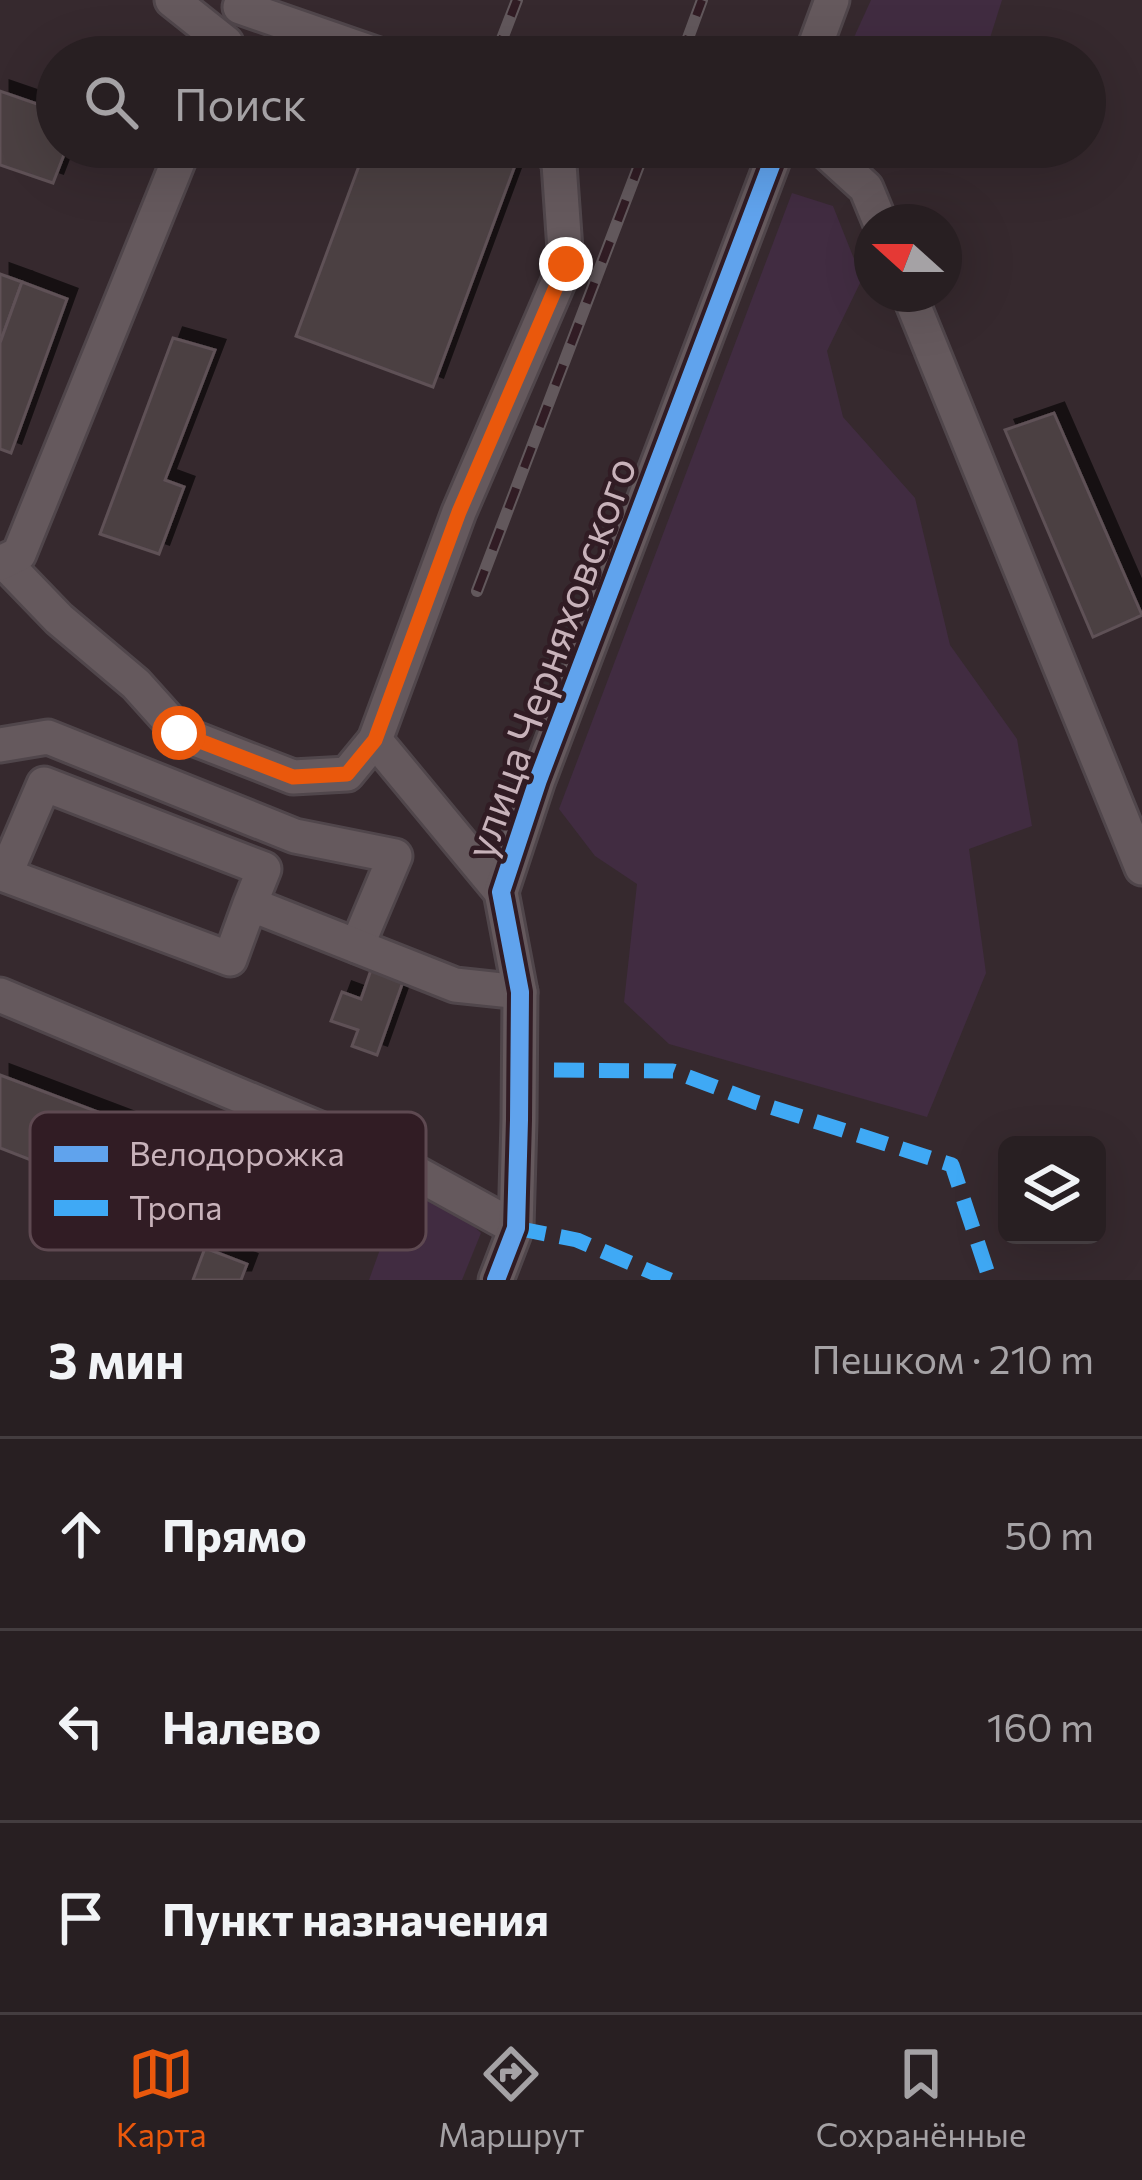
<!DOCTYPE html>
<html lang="ru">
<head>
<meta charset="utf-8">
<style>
	:root { --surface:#281f22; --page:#342c2f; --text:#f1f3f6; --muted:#a5a2a5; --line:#443d40; --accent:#ea580c }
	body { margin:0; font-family:Commissioner,sans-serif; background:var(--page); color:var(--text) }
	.controls { position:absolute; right:36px; bottom:36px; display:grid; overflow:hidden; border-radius:18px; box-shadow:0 12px 48px #0002 }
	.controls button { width:108px; height:108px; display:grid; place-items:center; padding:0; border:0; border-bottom:3px solid var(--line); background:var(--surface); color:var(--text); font:60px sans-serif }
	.compass { position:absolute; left:854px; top:204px; width:108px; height:108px; border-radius:50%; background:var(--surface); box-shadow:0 12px 48px #0002; rotate:291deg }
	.stop { position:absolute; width:36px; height:36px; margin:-27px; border:9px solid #ea580c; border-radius:50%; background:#fff }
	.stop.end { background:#ea580c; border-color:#fff; box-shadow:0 3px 12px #0008 }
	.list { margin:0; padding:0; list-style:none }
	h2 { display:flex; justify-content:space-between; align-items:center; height:156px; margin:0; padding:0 48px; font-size:51px }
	h2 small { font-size:39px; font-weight:400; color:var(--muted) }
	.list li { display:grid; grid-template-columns:78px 1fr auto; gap:36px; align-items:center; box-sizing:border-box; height:192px; padding:0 48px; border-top:3px solid var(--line) }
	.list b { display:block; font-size:45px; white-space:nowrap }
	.list em { font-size:39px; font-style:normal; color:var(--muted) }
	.icon { flex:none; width:66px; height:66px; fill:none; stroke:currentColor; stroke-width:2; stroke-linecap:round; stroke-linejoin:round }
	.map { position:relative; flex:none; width:1142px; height:1280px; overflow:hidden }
	.search { position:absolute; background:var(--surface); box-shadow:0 12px 48px #0002; left:36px; right:36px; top:36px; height:132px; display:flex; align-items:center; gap:30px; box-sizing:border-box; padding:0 42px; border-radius:66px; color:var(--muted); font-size:45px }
	.sheet { height:732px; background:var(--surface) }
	nav { display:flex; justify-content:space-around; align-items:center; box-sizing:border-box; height:168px; border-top:3px solid var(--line); background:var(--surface); font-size:33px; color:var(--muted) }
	nav a { display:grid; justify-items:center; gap:6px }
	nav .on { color:var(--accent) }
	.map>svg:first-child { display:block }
	.green { fill:#412c41 }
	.building { fill:#4b3f43; stroke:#5e5156; stroke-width:3; filter:url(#shadow) }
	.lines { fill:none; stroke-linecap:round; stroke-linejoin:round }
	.minor-casing { stroke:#50464b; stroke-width:39 }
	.minor { stroke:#65595d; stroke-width:33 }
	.rail-casing { stroke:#62585c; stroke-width:12 }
	.rail { stroke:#311c24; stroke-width:8; stroke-dasharray:22; stroke-linecap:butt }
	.quiet { stroke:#3fa9f5; stroke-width:15; stroke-dasharray:30 15; stroke-linecap:butt }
	.cycleway-casing { stroke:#311c24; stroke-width:26 }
	.cycleway { stroke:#60a3ed; stroke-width:18 }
	.route { stroke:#ea580c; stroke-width:15 }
	.labels { text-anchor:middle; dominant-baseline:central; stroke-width:9; stroke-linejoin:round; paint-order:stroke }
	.street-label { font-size:42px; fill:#c8b2ba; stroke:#311c24 }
	.key { fill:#311c24; stroke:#5e4951; stroke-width:3 }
	.key-label { font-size:33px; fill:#c8b2ba }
</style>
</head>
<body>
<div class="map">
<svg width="1142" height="1280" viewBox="0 0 1142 1280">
	<defs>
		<filter id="shadow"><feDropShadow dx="10" dy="-10" stdDeviation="0" flood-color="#0009"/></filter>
	</defs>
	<rect width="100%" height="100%" fill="#36292e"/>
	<g class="green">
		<polygon points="871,0 1002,0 984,57 845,57"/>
		<polygon points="792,193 833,206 862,279 827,351 843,417 915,498 950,645 1017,739 1032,826 969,849 986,973 927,1117 669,1044 624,1002 637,884 595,856 559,809"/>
		<polygon points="439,1194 481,1233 462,1280 369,1280 393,1213"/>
	</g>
	<g class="building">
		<polygon points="57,70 57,147 67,147 53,183 0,165 0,91 43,106"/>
		<polygon points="366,147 507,147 520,152 433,387 296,336"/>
		<polygon points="0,274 22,282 0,343"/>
		<polygon points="22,282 67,299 11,453 0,449 0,343"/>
		<polygon points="173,338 215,350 165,480 184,487 159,554 100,534"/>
		<polygon points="1054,413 1142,615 1093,637 1005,430"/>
		<polygon points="372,967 404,979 377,1055 352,1046 358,1030 331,1021 342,992 361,999"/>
		<polygon points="0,1075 233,1163 208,1229 0,1148"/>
		<polygon points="205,1248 247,1264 241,1280 193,1280"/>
	</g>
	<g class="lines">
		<defs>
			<g id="minor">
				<polyline points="172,0 226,43"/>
				<polyline points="240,7 384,57"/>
				<polyline points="811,57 832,0"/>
				<polyline points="821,147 866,188 880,222"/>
				<polyline points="909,294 1142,868"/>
				<polyline points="4,562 59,619 136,684 180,733 293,777 347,774 375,740"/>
				<polyline points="0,563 19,554 184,147"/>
				<polyline points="0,745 48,737 295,836 395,856 357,946"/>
				<polyline points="501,892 375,740 459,512 566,264 559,164 550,147"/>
				<polyline points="250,904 230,959 5,875 44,784 264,869 250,904 455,985 520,992"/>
				<polyline points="0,995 389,1158 516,1228"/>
				<polyline points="496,1280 516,1228 519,1120 520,992 501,892 538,780 778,147"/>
			</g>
		</defs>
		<use href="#minor" class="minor-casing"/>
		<use href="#minor" class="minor"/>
		<defs>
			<g id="rail">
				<polyline points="495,57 517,0"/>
				<polyline points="681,57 702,0"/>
				<polyline points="477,591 646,147"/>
			</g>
		</defs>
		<use href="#rail" class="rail-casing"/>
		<use href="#rail" class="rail"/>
		<g class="quiet">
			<polyline points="554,1070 673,1071 755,1102 952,1165 990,1280"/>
			<polyline points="516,1228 577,1240 670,1280"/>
		</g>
		<defs>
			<polyline id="cycleway" points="496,1280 516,1228 519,1120 520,992 501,892 538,780 778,147"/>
		</defs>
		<use href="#cycleway" class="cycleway-casing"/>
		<use href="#cycleway" class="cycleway"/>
	</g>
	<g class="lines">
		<polyline class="route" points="179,733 293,777 347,774 375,740 459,512 566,264"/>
	</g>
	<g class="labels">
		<g class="street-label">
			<text transform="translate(549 657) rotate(-70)">улица Черняховского</text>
		</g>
	</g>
	<rect x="30" y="1112" width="396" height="138" rx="18" class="key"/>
	<rect x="54" y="1146" width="54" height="16" fill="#60a3ed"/>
	<rect x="54" y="1200" width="54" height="16" fill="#3fa9f5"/>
	<g class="key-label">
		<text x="129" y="1166">Велодорожка</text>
		<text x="129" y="1220">Тропа</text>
	</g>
</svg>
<div class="controls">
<button><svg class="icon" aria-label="layers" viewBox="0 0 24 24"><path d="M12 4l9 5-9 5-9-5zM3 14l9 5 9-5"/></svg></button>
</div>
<svg class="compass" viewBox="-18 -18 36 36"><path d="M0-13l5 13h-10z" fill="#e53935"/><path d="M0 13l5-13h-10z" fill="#a5a2a5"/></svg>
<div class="stop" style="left:179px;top:733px"></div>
<div class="stop end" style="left:566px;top:264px"></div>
<div class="search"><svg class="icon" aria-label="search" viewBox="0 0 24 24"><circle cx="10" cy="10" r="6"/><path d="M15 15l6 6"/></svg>Поиск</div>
</div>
<section class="sheet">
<h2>3 мин<small>Пешком · 210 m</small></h2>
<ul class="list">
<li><svg class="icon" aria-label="ahead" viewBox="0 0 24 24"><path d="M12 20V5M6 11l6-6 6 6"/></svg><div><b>Прямо</b></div><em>50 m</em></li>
<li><svg class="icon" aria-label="left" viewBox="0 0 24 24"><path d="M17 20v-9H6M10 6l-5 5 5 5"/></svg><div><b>Налево</b></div><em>160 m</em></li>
<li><svg class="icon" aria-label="arrive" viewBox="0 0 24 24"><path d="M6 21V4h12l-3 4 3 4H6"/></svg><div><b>Пункт назначения</b></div></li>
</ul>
</section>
<nav>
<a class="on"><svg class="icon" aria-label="map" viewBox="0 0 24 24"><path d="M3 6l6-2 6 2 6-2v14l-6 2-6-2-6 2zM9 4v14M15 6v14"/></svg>Карта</a>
<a><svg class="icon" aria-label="directions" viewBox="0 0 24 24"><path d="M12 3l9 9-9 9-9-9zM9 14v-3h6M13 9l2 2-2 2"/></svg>Маршрут</a>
<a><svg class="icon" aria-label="saved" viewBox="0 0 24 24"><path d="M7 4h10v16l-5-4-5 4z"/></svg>Сохранённые</a>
</nav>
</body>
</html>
